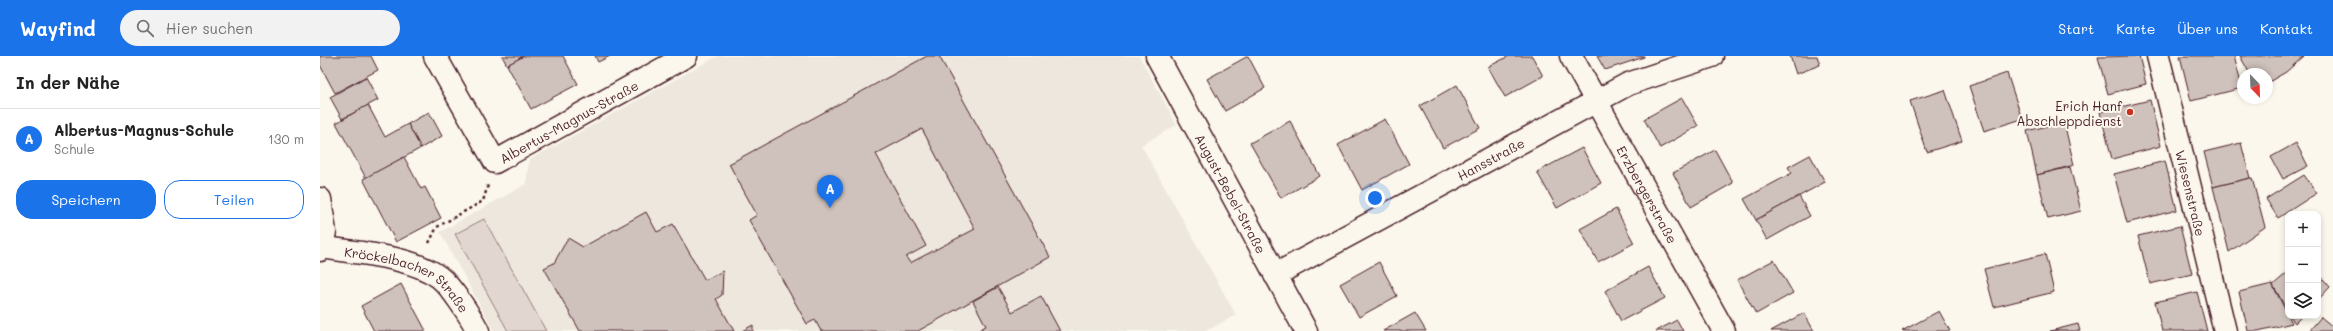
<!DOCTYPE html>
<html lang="de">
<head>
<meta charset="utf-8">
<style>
	:root { --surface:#fff; --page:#f2f2f2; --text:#222; --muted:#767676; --line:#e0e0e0; --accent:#1a73e8 }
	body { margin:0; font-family:Mali,sans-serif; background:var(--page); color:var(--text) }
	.controls { position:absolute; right:12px; bottom:12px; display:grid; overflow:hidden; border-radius:8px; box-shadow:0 2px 6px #0003 }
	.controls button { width:36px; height:36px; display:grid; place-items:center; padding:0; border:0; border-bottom:1px solid var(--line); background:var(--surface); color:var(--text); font:20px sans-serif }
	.compass { position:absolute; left:1917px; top:12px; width:36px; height:36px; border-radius:50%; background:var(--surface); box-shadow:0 2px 6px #0003; rotate:157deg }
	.you { position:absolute; left:1055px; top:142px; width:14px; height:14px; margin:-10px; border:3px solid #fff; border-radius:50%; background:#1a73e8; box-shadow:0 0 0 6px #1a73e833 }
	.badge { display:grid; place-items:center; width:26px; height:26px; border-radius:50%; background:var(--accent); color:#fff; font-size:13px; font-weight:700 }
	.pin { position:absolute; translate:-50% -33px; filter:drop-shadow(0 1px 2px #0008) }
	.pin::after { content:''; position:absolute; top:21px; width:14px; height:12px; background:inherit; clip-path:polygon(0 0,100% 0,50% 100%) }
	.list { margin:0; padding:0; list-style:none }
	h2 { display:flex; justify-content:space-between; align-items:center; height:52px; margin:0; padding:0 16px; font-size:17px }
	h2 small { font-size:13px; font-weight:400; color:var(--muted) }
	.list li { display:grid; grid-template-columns:26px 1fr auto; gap:12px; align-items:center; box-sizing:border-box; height:60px; padding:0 16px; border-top:1px solid var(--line) }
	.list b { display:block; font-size:15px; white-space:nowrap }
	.list p { margin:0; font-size:13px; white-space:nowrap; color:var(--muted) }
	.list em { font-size:13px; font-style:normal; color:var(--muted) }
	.actions { display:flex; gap:8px; padding:12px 16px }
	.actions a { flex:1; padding:9px 0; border:1px solid var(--accent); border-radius:16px; text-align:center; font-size:14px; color:var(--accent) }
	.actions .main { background:var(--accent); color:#fff }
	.icon { flex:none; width:22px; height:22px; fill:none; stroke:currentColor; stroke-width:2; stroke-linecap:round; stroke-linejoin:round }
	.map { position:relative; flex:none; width:2013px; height:275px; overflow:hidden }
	header { display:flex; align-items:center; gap:24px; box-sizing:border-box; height:56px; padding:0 20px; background:var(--accent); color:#fff }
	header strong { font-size:19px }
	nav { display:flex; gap:22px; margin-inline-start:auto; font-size:14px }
	.search { width:280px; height:36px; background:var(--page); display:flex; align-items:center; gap:10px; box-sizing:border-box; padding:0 14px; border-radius:22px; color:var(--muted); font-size:15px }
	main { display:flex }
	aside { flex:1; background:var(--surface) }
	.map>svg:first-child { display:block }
	.built { fill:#eee7de }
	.park { fill:#e2d7d0; stroke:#967b7e }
	.building { fill:#cfc2bc; stroke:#4a1f2b; fill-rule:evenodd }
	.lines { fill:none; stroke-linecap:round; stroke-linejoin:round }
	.street-casing { stroke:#4a1f2b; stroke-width:25 }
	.path { stroke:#4a1f2b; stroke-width:2.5; stroke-dasharray:3 3; stroke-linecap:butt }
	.street { stroke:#fbf7ec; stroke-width:22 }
	.poi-dot { fill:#c8321e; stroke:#fbf7ec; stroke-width:1.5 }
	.labels { text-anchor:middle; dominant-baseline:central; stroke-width:4; stroke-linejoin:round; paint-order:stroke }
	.poi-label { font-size:13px; fill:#4a1f2b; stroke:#fbf7ec; text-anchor:end }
	.street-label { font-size:13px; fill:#4a1f2b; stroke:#fbf7ec }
</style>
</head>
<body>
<header>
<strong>Wayfind</strong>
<div class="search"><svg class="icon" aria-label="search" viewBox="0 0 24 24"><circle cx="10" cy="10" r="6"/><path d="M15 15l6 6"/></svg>Hier suchen</div>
<nav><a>Start</a><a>Karte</a><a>Über uns</a><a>Kontakt</a></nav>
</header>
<main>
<aside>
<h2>In der Nähe<small></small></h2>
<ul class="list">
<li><span class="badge">A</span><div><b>Albertus-Magnus-Schule</b><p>Schule</p></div><em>130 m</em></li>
</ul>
<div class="actions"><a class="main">Speichern</a><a>Teilen</a></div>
</aside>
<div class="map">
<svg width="2013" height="275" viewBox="0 0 2013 275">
	<rect width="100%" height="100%" fill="#fbf7ec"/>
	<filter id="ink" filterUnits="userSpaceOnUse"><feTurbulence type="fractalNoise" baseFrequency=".025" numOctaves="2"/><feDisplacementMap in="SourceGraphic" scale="8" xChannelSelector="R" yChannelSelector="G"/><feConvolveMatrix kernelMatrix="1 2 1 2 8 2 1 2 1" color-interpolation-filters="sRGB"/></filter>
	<g filter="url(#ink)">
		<polygon class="built" points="398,0 819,0 857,69 821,89 916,259 886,275 174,275 120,176 206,128 209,104"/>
		<polygon class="park" points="164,163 226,275 188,275 135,178"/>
		<g class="building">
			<polygon points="0,0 51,0 58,14 15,37 0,9"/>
			<polygon points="182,0 204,0 187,9"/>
			<polygon points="204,0 243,0 258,28 211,53 187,9"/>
			<polygon points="275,0 290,0 278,6"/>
			<path d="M 607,0 L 619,0 L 730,201 L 598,275 L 501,275 L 495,264 L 487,268 L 429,164 L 437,159 L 409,108 ZM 602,73 L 655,173 L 590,207 L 586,201 L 606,190 L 556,98 Z"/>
			<polygon points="928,0 945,32 905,55 887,23"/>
			<polygon points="1189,0 1212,0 1223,20 1185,41 1168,11"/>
			<polygon points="1277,0 1324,0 1324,1 1285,14"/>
			<polygon points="1470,0 1497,0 1500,9 1476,18"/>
			<polygon points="1819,0 1826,28 1788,38 1778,1"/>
			<polygon points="1860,0 1914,0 1922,32 1871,45"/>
			<polygon points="1920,0 1984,0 1966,16 1947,27 1947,18 1930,18"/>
			<polygon points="1687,17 1702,63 1664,75 1649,30"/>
			<polygon points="46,21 58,44 22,63 10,41"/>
			<polygon points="1137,29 1160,72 1123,92 1100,50"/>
			<polygon points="1625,34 1642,85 1607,96 1590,45"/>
			<polygon points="1362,42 1378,70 1340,92 1324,63"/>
			<polygon points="1830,44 1841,90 1792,103 1780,56"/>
			<polygon points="48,49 65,81 88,68 101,92 46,122 16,67"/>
			<polygon points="109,56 122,80 101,92 88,68"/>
			<polygon points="1065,63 1089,108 1042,134 1018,89"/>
			<polygon points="970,65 1000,120 961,142 930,87"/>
			<polygon points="1744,66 1754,109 1717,119 1707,75"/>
			<polygon points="1921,87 1930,122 1893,131 1884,96"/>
			<polygon points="1976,87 1988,110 1963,123 1951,101"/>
			<polygon points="1262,92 1281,127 1237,152 1217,116"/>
			<polygon points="1395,94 1413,127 1371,151 1353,117"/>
			<polygon points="1490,99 1505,126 1436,164 1424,143 1472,117 1468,111"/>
			<polygon points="84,101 101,133 105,131 121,162 76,186 43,123"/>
			<polygon points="1845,105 1857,154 1807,167 1794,118"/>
			<polygon points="1750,111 1761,155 1728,163 1717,119"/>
			<polygon points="1984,119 1997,137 1958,162 1946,143"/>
			<polygon points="1930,122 1932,122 1945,171 1909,196 1893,131"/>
			<polygon points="1479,140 1490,160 1447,184 1436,164"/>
			<polygon points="1296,153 1314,187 1278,206 1260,173"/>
			<polygon points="326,156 337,176 353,168 385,224 403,215 402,239 396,243 414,275 260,275 224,212 234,207 248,182 263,191"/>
			<polygon points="1860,170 1872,218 1830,228 1818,180"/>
			<polygon points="1725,198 1734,236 1674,251 1664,213"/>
			<polygon points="1454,204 1473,237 1436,258 1417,224"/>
			<polygon points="1059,206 1077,240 1039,261 1020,228"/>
			<polygon points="1328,211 1345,242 1301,265 1285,235"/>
			<polygon points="1968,216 1968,256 1953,229"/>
			<polygon points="1998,217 2010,231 1998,244"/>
			<polygon points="81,228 106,275 54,275 41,250"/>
			<polygon points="1952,228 1972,267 1938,275 1928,275 1919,236"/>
			<polygon points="678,231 692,256 721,240 740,275 657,275 666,270 653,245"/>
			<polygon points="1877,236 1887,275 1842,275 1835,246"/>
			<polygon points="1619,255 1630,275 1582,275"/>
			<polygon points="1095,257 1106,275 1063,275"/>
			<polygon points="1484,257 1494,275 1451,275"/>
			<polygon points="1970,260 1982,260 1975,267"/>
			<polygon points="2001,261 2013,271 2013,275 1989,275"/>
			<polygon points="1357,264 1363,275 1336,275"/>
			<polygon points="1758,268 1760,275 1730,275"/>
			<polygon points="433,269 433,275 422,275"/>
		</g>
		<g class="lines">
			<defs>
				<g id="street">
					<path id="s1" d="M 115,0 L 175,106 L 366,0"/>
					<path id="s2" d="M 837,0 L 986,275"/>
					<path id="s3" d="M 1251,0 L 1404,275"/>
					<path id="s4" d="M 1838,0 L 1905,275"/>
					<polyline points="0,143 5,176 0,194"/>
					<path id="s5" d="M 1,191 C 36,197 91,200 119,221 C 131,230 151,261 158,275"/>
					<path id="s6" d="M 955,219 L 1308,28 L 1392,0"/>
				</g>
			</defs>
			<use href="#street" class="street-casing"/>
			<polyline class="path" points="109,187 117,171 163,145 168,129"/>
			<use href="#street" class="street"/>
		</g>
	</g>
	<circle class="poi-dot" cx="1810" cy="56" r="4"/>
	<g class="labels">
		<g class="poi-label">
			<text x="1802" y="49">Erich Hanf<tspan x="1802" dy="15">Abschleppdienst</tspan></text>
		</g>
		<g class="street-label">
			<text stroke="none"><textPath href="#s1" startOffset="206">Albertus-Magnus-Straße</textPath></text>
			<text stroke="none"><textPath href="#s6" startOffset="245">Hansstraße</textPath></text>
			<text stroke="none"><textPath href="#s2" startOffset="156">August-Bebel-Straße</textPath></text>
			<text stroke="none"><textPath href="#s3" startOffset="158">Erzbergerstraße</textPath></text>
			<text stroke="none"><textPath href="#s4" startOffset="141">Wiesenstraße</textPath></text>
			<text stroke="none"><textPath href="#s5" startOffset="95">Kröckelbacher Straße</textPath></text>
		</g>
	</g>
</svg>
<div class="controls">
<button>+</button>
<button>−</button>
<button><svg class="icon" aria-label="layers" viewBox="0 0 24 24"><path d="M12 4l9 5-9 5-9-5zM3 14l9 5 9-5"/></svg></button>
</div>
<svg class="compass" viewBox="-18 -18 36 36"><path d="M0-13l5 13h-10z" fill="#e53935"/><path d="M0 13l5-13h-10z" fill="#767676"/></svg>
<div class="you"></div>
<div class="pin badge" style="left:510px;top:152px">A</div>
</div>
</main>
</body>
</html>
